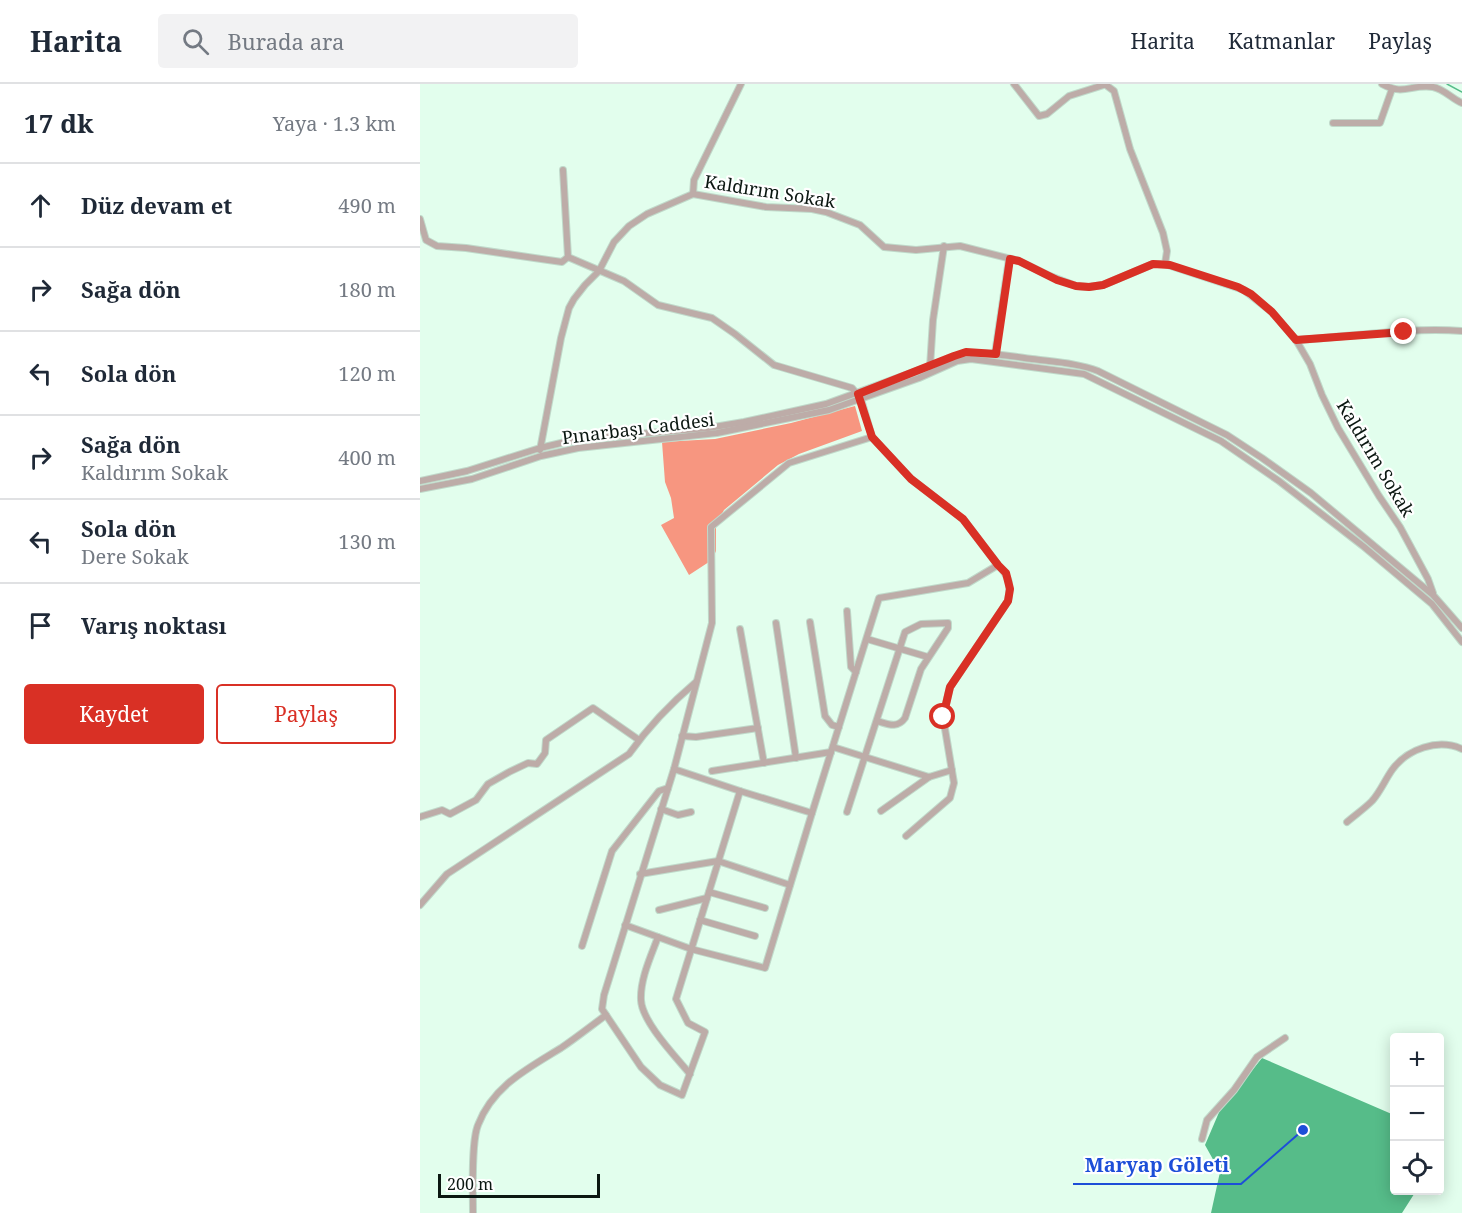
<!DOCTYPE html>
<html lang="tr">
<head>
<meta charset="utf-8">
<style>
	:root { --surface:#fff; --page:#f2f2f3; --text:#1f2937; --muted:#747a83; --line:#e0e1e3; --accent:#d93025 }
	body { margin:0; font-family:"Noto Serif",serif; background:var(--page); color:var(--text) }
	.controls { position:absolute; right:18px; bottom:18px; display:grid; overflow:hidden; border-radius:6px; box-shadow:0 3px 15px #0003 }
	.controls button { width:54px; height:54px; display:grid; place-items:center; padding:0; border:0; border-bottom:2px solid var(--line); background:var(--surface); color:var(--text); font:30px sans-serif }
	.scale { position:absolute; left:18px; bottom:15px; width:162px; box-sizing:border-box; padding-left:6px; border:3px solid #0b1711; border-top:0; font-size:16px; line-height:21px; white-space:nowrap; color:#0b1711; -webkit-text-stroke:4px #fff; paint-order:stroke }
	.stop { position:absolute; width:18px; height:18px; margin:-14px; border:4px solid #d93025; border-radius:50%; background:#fff }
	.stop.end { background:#d93025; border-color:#fff; box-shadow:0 2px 6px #0008 }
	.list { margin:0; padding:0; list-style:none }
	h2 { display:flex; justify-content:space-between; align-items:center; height:78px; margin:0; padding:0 24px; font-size:26px }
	h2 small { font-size:20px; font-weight:400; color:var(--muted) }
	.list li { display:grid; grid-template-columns:39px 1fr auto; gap:18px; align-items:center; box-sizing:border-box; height:84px; padding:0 24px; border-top:2px solid var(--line) }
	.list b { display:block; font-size:22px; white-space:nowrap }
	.list p { margin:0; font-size:20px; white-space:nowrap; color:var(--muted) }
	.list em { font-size:20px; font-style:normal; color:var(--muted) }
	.actions { display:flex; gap:12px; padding:18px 24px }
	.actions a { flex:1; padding:14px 0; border:2px solid var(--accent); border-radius:6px; text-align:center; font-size:21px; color:var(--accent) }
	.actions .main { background:var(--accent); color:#fff }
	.icon { flex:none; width:33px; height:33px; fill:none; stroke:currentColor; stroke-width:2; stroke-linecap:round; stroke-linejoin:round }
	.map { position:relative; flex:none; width:1042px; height:1129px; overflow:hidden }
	header { display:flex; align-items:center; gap:36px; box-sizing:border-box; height:84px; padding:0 30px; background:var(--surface); border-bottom:2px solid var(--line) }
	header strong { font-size:28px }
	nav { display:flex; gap:33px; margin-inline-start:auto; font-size:21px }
	.search { width:420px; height:54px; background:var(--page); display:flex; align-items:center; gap:15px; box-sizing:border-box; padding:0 21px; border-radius:6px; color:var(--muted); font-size:22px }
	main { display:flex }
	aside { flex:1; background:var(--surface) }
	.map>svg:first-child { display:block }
	.forest { fill:#f79680 }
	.water { fill:#56bc89 }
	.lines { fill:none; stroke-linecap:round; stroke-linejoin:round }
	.stream { stroke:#56bc89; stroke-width:1.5 }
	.minor-casing { stroke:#c0d9ca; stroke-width:8 }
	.minor { stroke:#bdaca8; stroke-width:6 }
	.route { stroke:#d93025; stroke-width:8 }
	.labels { text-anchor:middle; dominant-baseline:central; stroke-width:4.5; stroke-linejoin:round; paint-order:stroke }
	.street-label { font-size:18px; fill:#0b1711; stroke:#fff }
	.leader { fill:none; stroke:#1d4ed8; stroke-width:2 }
	.callout-dot { fill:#1d4ed8; stroke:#fff; stroke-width:2 }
	.callout-label { font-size:20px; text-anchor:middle; font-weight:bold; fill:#1d4ed8; stroke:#fff; stroke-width:4.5; stroke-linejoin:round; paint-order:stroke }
</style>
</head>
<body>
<header>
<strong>Harita</strong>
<div class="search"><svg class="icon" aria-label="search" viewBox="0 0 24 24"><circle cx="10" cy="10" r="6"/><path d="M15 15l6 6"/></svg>Burada ara</div>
<nav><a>Harita</a><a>Katmanlar</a><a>Paylaş</a></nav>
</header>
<main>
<aside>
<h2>17 dk<small>Yaya · 1.3 km</small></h2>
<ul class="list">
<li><svg class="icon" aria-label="ahead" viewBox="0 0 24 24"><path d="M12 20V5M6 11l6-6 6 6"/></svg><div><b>Düz devam et</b></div><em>490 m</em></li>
<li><svg class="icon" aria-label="right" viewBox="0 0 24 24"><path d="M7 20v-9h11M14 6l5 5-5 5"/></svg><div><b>Sağa dön</b></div><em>180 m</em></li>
<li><svg class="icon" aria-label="left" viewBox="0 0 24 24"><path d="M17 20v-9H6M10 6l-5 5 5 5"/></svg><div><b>Sola dön</b></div><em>120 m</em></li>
<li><svg class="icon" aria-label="right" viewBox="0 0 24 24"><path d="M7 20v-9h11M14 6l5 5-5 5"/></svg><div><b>Sağa dön</b><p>Kaldırım Sokak</p></div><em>400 m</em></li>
<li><svg class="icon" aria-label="left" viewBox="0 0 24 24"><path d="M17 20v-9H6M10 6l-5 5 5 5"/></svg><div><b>Sola dön</b><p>Dere Sokak</p></div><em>130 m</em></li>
<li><svg class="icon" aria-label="arrive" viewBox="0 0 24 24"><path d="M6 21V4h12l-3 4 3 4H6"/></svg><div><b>Varış noktası</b></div></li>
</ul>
<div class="actions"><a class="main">Kaydet</a><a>Paylaş</a></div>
</aside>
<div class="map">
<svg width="1042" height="1129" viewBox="0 0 1042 1129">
	<rect width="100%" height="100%" fill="#e2feed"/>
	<polygon class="forest" points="435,322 442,347 379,370 358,381 304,426 296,441 296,467 292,476 269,491 241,441 254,434 251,414 245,398 242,358 295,355 371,339"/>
	<polygon class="water" points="842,974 974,1031 974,1106 996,1107 982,1129 791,1129 800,1088 785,1061 800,1026"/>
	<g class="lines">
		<polyline class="stream" points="1027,0 1042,8"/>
		<defs>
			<g id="minor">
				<polyline points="594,0 619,32 627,30 649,12 687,0"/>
				<path d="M 962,0 C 984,12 990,0 1013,3 C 1024,5 1032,15 1042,19"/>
				<polyline points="686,1 694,7 710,65 743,149 747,167 745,180"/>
				<polyline points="913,39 960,39 972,5"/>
				<polyline points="143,86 148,173 204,197 238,221 292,234 315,250 354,281 432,304 441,315 452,353 491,395 543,435 578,481"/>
				<polyline points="273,110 346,123 392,125 406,128 440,141 464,163 496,166 540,162 599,177 630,192 656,202 669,203 683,201 733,180 745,180 824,206 852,228 876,256 890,280 902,311 918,344 959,412 980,443 1008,495 1013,509"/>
				<polyline points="273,110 274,96 321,0"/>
				<polyline points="0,135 6,156 17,162 46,164 142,178 148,173"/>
				<path d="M 876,256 C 931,253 987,243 1042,247"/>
				<polyline points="575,270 589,175"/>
				<polyline points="510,283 513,236 524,162"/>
				<path d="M 452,353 L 369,379 L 291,443 L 292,539 L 254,685 L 184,911 L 182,925 L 221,983 L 240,1001 L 262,1011 L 285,948 L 268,939 L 256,915 L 320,707 L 392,729 L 459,514 L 548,499 L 578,481 C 590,493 591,501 588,517 L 530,603 L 523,633 L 534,699 L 530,714 L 486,752"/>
				<polyline points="120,366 141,254 149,224 154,215 165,201 179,187 194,158 209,142 227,130 273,110"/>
				<path d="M 0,397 L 47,387 L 120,364 L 158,355 L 288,344 L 324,338 L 406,320 L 546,269 C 568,268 590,272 612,275 C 634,278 657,279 678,287 L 807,351 L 842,374 L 891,409 L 1013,511 L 1042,544"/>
				<polyline points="0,405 52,395 121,372 158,364 297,349 409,326 499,294 537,277 551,275 574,278 664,290 801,357 859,397 943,462 1012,520 1042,558"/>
				<polyline points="427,527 431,583 436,588"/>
				<polyline points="390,538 405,632 412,641 419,643"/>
				<polyline points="356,539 376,674"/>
				<polyline points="320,545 344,679"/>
				<polyline points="447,555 508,573"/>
				<polyline points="262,652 276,653 338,644"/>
				<polyline points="413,663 509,693 532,686"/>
				<polyline points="254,685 320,707"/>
				<polyline points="292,687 411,668"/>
				<polyline points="241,725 258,731 271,728"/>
				<polyline points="461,727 509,693"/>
				<path d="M 427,728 L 485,548 L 501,540 L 528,539 L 528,544 L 501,585 L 485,634 C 477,645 468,640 457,637"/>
				<polyline points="0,733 22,726 30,730 56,716 68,700 89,688 108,679 117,680 125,669 126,656 173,624 219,656"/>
				<path d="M 927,738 C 935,731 944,725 952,717 C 960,708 965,696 972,686 C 987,665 1018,654 1042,665"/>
				<polyline points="220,790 298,777 370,801"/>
				<polyline points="289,808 345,824"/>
				<path d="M 0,821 L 27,790 L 209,670 C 229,642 250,620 276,598"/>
				<polyline points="239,826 287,814"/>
				<polyline points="280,836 335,852"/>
				<polyline points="205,841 271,865 345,884 392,729"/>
				<path d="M 238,853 C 231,872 220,895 221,916 C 222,938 256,973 270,990"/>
				<polyline points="162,862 192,767 239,707 248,704"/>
				<polyline points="782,1055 787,1036 814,1006 837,973 865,954"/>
				<path d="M 53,1129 C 53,1109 51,1058 58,1041 C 73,1002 107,985 141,964 C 156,954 171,942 186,931"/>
			</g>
		</defs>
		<use href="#minor" class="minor-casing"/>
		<use href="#minor" class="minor"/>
	</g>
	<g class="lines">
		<polyline class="route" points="523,633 530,603 588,517 590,505 586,489 578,481 543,435 491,395 452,353 438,310 534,272 546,268 576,270 590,175 599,177 637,196 656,202 669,203 683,201 733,180 750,181 818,203 831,210 852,228 876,256 984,248"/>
	</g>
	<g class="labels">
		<g class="street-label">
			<text transform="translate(350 107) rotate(9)">Kaldırım Sokak</text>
			<text transform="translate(218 344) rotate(-7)">Pınarbaşı Caddesi</text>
			<text transform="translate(956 374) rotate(59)">Kaldırım Sokak</text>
		</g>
	</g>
	<path class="leader" d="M883 1046L821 1100H653"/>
	<circle class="callout-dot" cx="883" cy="1046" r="6"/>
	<g class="callout-label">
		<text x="737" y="1088">Maryap Göleti</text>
	</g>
</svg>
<div class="controls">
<button>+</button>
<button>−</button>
<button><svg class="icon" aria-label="locate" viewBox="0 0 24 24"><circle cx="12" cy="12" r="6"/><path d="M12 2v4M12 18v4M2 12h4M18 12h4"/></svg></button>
</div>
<div class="scale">200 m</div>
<div class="stop" style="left:523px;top:633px"></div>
<div class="stop end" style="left:984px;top:248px"></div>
</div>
</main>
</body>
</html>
